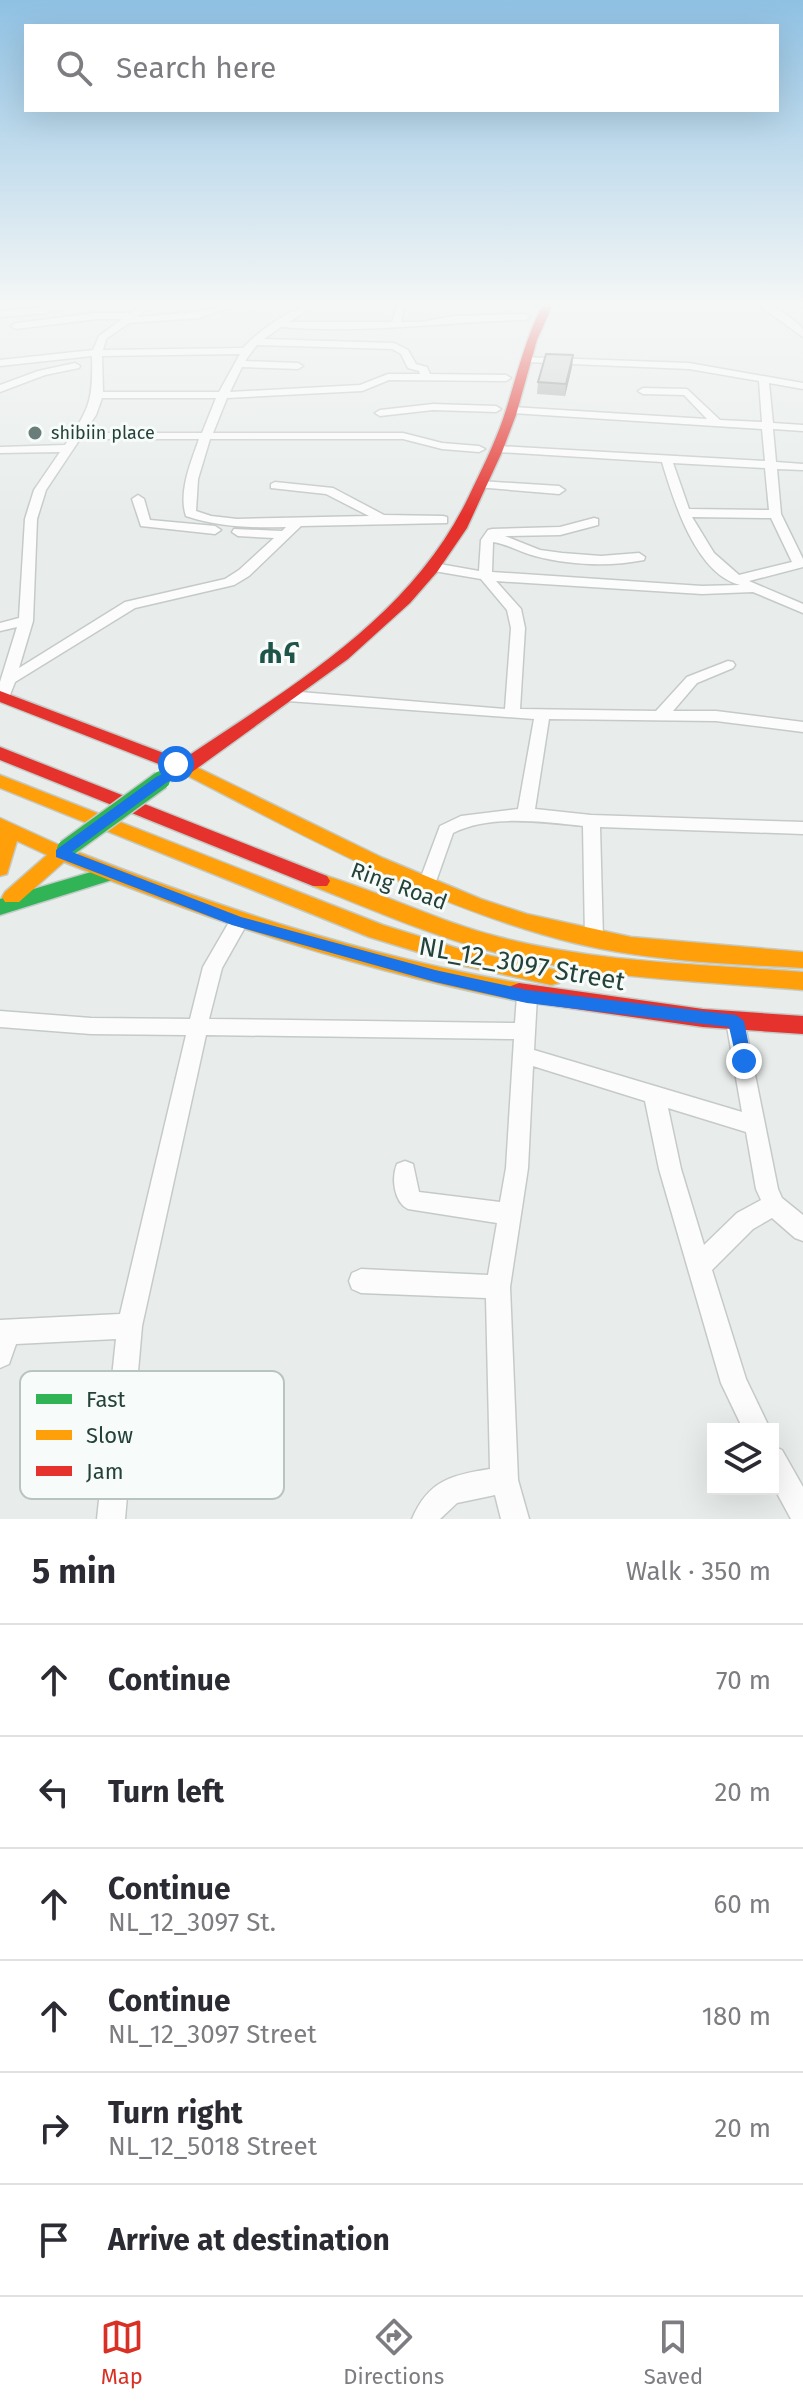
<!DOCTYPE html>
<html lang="en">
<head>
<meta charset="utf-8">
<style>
	:root { --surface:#fff; --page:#f7f7f7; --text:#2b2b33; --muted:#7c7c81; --line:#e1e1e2; --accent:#d93025 }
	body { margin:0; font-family:"Fira Sans","Noto Sans Ethiopic",sans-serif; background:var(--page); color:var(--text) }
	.controls { position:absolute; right:24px; bottom:24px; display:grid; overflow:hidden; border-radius:0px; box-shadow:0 8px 32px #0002 }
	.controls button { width:72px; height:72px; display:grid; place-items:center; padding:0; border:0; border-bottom:2px solid var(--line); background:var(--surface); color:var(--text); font:40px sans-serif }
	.stop { position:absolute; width:24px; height:24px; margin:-18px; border:6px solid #1a73e8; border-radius:50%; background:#fff }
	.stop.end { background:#1a73e8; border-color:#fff; box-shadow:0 2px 8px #0008 }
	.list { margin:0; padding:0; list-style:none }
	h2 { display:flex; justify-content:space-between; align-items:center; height:104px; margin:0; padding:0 32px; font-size:34px }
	h2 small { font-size:26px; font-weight:400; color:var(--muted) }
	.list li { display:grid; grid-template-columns:52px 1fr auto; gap:24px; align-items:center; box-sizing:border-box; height:112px; padding:0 32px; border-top:2px solid var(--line) }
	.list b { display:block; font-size:30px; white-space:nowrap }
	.list p { margin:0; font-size:26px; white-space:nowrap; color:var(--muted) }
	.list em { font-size:26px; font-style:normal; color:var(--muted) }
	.icon { flex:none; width:44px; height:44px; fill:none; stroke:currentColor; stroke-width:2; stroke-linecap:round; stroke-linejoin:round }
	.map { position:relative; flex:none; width:803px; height:1519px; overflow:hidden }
	.search { position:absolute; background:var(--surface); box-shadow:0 8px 32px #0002; left:24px; right:24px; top:24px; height:88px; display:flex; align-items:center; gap:20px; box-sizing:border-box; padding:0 28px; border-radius:0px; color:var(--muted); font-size:30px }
	.sheet { height:776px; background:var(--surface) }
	nav { display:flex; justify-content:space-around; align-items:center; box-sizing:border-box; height:112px; border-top:2px solid var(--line); background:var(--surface); font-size:22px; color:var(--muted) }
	nav a { display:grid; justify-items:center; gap:4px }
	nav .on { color:var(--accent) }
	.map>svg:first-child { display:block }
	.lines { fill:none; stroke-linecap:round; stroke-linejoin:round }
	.street-casing { stroke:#c5cac8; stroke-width:3 }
	.fast-casing { stroke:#c3cbc8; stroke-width:3 }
	.slow-casing { stroke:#c3cbc8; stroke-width:3 }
	.jam-casing { stroke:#c3cbc8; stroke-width:3 }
	.street { fill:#fcfcfc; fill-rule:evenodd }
	.fast { fill:#30b455; fill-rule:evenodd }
	.slow { fill:#ff9f0a; fill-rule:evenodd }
	.jam { fill:#e5322d; fill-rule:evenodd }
	.fast-bridge-casing { stroke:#c3ccc9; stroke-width:21; stroke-linecap:butt }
	.fast-bridge { stroke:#30b455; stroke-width:18 }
	.wall { fill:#b2b6b5 }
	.shaded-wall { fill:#919493 }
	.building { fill:#cfd4d2; stroke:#919493; stroke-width:2 }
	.route { fill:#1a73e8 }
	.poi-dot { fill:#697e78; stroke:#f7fbf9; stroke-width:3 }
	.labels { text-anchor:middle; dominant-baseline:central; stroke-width:6; stroke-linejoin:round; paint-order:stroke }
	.far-poi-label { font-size:18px; fill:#24423a; stroke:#f7fbf9; text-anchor:start }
	.street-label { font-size:22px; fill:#24423a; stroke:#f7fbf9 }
	.near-street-label { font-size:26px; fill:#24423a; stroke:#f7fbf9 }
	.district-label { font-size:30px; font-weight:bold; fill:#1f5548; stroke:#f7fbf9 }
	.key { fill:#f7fbf9; stroke:#b8c4c0; stroke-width:2 }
	.key-label { font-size:22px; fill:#24423a }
</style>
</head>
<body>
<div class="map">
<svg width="803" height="1519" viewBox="0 0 803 1519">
	<rect width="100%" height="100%" fill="#e8edeb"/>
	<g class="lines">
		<defs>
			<g id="street">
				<polygon points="55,304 67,304 47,313 0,317 0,311 46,307"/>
				<path d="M 143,304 L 152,304 L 137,317 L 198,312 L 227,304 L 240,304 L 199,318 L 129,323 L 106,339 L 103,350 L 243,348 C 257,332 297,303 317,304 L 289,322 L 392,322 L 398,304 L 404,306 L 401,322 L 420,322 L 454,316 L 525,314 L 530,317 L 525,320 C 444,322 362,334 281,327 L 264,339 L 394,343 L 408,350 L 416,364 L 427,367 L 430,374 L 506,375 L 511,378 L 506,381 L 389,380 L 362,391 L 227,398 L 213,433 L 403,433 L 442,443 L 479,446 L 485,449 L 479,452 L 442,449 L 403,439 L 210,439 L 198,479 L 196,511 L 211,516 L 237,519 L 369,516 L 326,494 L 271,488 L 271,484 L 275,482 L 333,488 L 384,515 L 443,516 L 447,517 L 447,523 L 301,526 L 249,576 L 234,585 L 135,608 L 15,682 L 8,700 L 0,701 L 0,682 L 17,627 L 0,631 L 0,623 L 19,618 L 25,519 L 34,490 L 60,452 L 0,453 L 0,447 L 65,445 C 90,408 93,401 92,356 L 0,366 L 0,360 L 93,350 L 99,336 L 122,319 L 97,319 L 16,329 L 11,326 L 16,323 L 97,313 L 130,313 ZM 257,345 L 392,349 L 401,354 L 408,368 L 419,371 L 420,374 L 388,374 L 360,385 L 230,392 L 242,367 L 298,369 L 303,366 L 298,363 L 245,361 ZM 240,354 L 219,392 L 103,392 L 102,356 ZM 102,398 L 216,398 L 202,433 L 84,433 L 96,415 ZM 80,439 L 199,439 C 191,462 178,492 186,516 C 219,527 252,528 286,527 L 282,531 L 234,529 L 232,532 L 238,536 L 274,538 L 239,570 L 225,579 L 125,602 L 19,668 L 33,621 L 37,519 L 46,490 Z"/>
				<path d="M 757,304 C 774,304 791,317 803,329 L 803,337 Z"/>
				<path d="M 523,357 L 689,363 L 803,383 L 803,389 L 769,383 L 773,423 L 803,425 L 803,431 L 773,429 L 776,462 L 803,464 L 803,470 L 777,469 L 781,514 L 803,559 L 803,567 L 749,581 L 803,604 L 803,613 L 753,592 L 702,594 L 496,581 L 521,609 L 525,628 L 520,709 L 656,711 L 687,677 L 728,661 L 733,662 L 735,665 L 733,668 L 697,683 L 673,711 L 716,711 L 803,722 L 803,732 L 716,721 L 549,719 L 535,809 L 591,815 L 803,822 L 803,834 L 600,827 L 603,939 L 601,944 L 594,946 L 587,944 L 585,939 L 583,826 C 543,822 490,814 453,833 L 433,890 L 421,890 L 418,885 L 440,826 L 461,816 L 518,809 L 534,719 L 288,701 L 280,696 L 288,691 L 505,709 L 511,628 L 507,610 L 481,579 L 434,571 L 427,567 L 434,563 L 479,571 L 481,540 L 488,530 L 492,529 L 560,527 L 594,518 L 598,519 L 598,525 L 560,535 L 505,536 L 540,550 L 562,553 L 601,556 L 639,553 L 645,557 L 644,560 C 609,567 569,565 535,556 C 521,553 508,544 493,542 L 492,572 L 702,586 L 740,585 C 696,574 674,502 662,462 L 498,452 L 492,449 L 498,446 L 765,461 L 762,429 L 512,413 L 507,410 L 512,407 L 707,419 L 684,395 L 643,394 L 638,391 L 643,388 L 687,389 L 720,420 L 762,422 L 759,381 L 689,369 L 526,362 L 523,361 ZM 673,463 L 765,468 L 769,510 L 689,509 ZM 692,517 L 771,518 L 792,562 L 739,575 L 714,553 Z"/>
				<polygon points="75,363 80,366 79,368 45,375 0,392 0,385 38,371"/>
				<polygon points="433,404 496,406 501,409 496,412 433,410 380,416 375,413 380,410"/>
				<polygon points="480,481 559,486 565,490 559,494 476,487 474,485"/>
				<polygon points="138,495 144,499 150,520 215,526 221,530 215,534 141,526 132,499"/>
				<path d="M 239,915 L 246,917 L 248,922 L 222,968 L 209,1019 L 515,1023 L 517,996 L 520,991 L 527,988 L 534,991 L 537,996 L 534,1050 L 742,1112 L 726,1021 L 729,1015 L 736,1013 L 743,1015 L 778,1189 L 782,1198 L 803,1215 L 803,1241 L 795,1238 L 772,1218 L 753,1229 L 712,1270 L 746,1379 L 770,1429 L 743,1429 L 721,1383 L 659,1169 L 645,1101 L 533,1066 L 528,1168 L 510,1287 L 518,1480 L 529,1519 L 501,1519 L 495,1495 L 457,1503 L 440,1519 L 412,1519 C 428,1481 451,1475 490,1469 L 486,1298 L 361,1293 L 352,1289 L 349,1281 L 352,1273 L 361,1269 L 488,1275 L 497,1223 L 408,1209 C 394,1202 391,1178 397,1164 L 405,1161 L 413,1164 L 419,1192 L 500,1202 L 506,1168 L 514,1039 L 206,1035 L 142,1326 L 125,1519 L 97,1519 L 116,1339 L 16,1344 L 9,1364 L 0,1368 L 0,1320 L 120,1314 L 186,1035 L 91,1034 L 0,1027 L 0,1011 L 91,1018 L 190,1019 L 203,967 L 232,917 ZM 668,1108 L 746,1132 L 756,1189 L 761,1200 L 737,1213 L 704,1245 L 681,1169 Z"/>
				<polygon points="773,1446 782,1450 803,1487 803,1519 791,1519 773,1486"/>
			</g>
			<polygon id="fast" points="108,867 115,869 118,874 115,879 0,915 0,899"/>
			<g id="slow">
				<path d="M 186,762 L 383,858 L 481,899 L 527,914 L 631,937 L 803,952 L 803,968 C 727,964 649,961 574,943 C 434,908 307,837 180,772 L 177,768 L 180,764 Z"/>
				<polygon points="0,775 383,925 460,949 551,969 559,971 562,977 559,983 551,985 460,965 369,937 0,788"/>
				<path d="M 0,818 L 59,845 L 73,844 L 75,851 C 220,908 365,956 519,983 L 527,986 L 530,992 L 527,998 L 519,1001 C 362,971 212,922 64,862 L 19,902 L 5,902 L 2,897 L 5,892 L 47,855 L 17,841 L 7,874 L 0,876 Z"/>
				<path d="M 320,874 C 381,892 437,921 499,937 C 598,963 702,964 803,972 L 803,990 C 702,981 600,979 501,954 C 437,938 375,911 313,886 L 310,881 L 313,876 Z"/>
			</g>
			<g id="jam">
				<path d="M 543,304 L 553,304 L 537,340 L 516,415 L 502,452 L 467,528 L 437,572 L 410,603 L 348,659 L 192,772 L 172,781 L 163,775 L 169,768 L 0,702 L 0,691 L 182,760 C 290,687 411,618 469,496 C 481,471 494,445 503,419 C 516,380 524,341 543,304 Z"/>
				<polygon points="0,747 327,876 330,881 327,886 313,886 0,760"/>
				<polygon points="519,983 703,1009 803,1016 803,1034 703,1027 519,1001 511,998 508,992 511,986"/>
			</g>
		</defs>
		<use href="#street" class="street-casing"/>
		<use href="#fast" class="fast-casing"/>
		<use href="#slow" class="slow-casing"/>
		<use href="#jam" class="jam-casing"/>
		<use href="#street" class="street"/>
		<use href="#fast" class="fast"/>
		<use href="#slow" class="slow"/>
		<use href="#jam" class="jam"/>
		<defs>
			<polyline id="fast-bridge" points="66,849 161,780"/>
		</defs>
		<use href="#fast-bridge" class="fast-bridge-casing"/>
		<use href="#fast-bridge" class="fast-bridge"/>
	</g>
	<polygon class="wall" points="573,355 572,367 565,396 537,394 538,382"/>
	<polygon class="shaded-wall" points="573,355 572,367 565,396 566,384"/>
	<polygon class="building" points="546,354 573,355 566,384 538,382"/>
	<linearGradient id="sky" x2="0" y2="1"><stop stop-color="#8fc1e3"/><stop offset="0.59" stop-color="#f5f7f6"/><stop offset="1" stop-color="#f5f7f6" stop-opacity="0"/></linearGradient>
	<rect width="803" height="516" fill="url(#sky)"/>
	<polygon class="route" points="176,760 190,765 190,771 166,783 72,852 241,917 435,970 527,990 736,1015 744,1021 752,1061 750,1066 738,1066 729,1027 527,1003 435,982 232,925 56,857 56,850 156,777 175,768 170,764"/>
	<circle class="poi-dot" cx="35" cy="433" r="8"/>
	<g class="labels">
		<g class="far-poi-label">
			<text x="51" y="433">shibiin place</text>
		</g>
		<g class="street-label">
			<text transform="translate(399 886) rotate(20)">Ring Road</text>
		</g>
		<g class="near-street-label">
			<text transform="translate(522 964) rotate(10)">NL_12_3097 Street</text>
		</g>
		<g class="district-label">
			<text x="279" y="653">ሐና</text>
		</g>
	</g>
	<rect x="20" y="1371" width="264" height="128" rx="12" class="key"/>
	<rect x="36" y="1394" width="36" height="10" fill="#30b455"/>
	<rect x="36" y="1430" width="36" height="10" fill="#ff9f0a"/>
	<rect x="36" y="1466" width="36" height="10" fill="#e5322d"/>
	<g class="key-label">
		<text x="86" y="1407">Fast</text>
		<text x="86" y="1443">Slow</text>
		<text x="86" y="1479">Jam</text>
	</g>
</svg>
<div class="controls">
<button><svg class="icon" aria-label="layers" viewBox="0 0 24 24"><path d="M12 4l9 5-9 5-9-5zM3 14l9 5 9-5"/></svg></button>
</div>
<div class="stop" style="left:176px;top:764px"></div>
<div class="stop end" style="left:744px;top:1061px"></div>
<div class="search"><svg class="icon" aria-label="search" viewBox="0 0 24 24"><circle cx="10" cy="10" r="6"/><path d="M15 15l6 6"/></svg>Search here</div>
</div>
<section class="sheet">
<h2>5 min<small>Walk · 350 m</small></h2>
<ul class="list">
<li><svg class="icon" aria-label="ahead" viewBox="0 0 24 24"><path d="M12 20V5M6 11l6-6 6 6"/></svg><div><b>Continue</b></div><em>70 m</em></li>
<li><svg class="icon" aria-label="left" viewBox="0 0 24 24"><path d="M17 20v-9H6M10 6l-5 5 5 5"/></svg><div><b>Turn left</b></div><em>20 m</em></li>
<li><svg class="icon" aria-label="ahead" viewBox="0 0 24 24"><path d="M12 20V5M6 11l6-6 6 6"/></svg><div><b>Continue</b><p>NL_12_3097 St.</p></div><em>60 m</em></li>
<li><svg class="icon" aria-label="ahead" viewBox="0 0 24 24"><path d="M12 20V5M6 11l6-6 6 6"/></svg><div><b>Continue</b><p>NL_12_3097 Street</p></div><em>180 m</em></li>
<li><svg class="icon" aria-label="right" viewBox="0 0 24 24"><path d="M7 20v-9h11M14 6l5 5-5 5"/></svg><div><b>Turn right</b><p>NL_12_5018 Street</p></div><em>20 m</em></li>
<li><svg class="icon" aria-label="arrive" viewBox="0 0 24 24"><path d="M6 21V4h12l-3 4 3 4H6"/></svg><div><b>Arrive at destination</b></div></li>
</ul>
</section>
<nav>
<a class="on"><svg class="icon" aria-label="map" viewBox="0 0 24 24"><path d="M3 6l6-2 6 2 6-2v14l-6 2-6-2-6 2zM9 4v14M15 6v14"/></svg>Map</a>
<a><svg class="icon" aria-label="directions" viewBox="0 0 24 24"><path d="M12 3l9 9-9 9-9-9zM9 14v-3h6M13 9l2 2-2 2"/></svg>Directions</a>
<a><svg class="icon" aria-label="saved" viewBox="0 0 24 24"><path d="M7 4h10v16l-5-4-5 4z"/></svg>Saved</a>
</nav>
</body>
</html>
